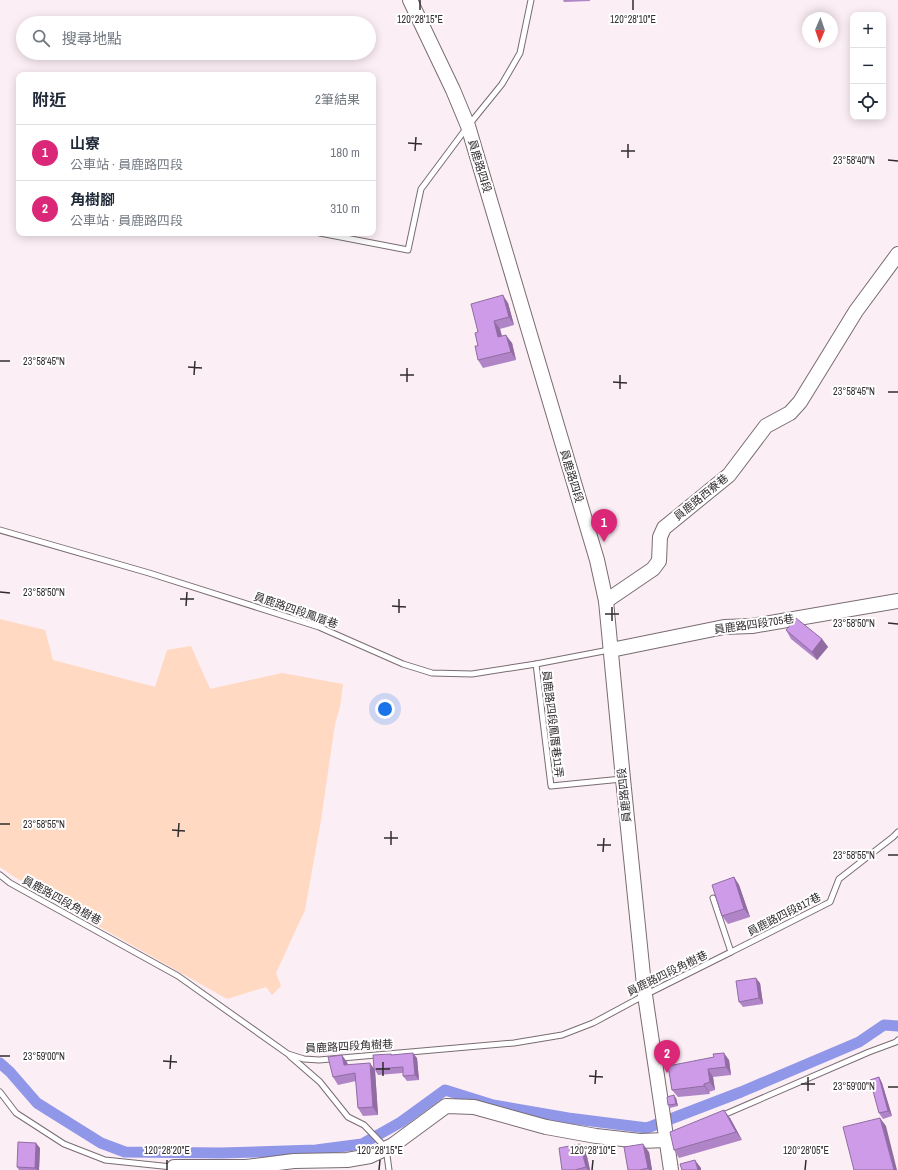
<!DOCTYPE html>
<html lang="zh-TW">
<head>
<meta charset="utf-8">
<style>
	:root { --surface:#fff; --page:#f2f2f3; --text:#1f2937; --muted:#747a83; --line:#e0e1e3; --accent:#db2777 }
	body { margin:0; font-family:"Archivo Narrow","Noto Sans TC",sans-serif; background:var(--page); color:var(--text) }
	.controls { position:absolute; right:12px; top:12px; display:grid; overflow:hidden; border-radius:8px; box-shadow:0 2px 10px #0003 }
	.controls button { width:36px; height:36px; display:grid; place-items:center; padding:0; border:0; border-bottom:1px solid var(--line); background:var(--surface); color:var(--text); font:20px sans-serif }
	.compass { position:absolute; left:802px; top:12px; width:36px; height:36px; border-radius:50%; background:var(--surface); box-shadow:0 2px 10px #0003; rotate:182deg }
	.you { position:absolute; left:385px; top:709px; width:14px; height:14px; margin:-10px; border:3px solid #fff; border-radius:50%; background:#1a73e8; box-shadow:0 0 0 6px #1a73e833 }
	.badge { display:grid; place-items:center; width:26px; height:26px; border-radius:50%; background:var(--accent); color:#fff; font-size:13px; font-weight:700 }
	.pin { position:absolute; translate:-50% -33px; filter:drop-shadow(0 1px 2px #0008) }
	.pin::after { content:''; position:absolute; top:21px; width:14px; height:12px; background:inherit; clip-path:polygon(0 0,100% 0,50% 100%) }
	.list { margin:0; padding:0; list-style:none }
	h2 { display:flex; justify-content:space-between; align-items:center; height:52px; margin:0; padding:0 16px; font-size:17px }
	h2 small { font-size:13px; font-weight:400; color:var(--muted) }
	.list li { display:grid; grid-template-columns:26px 1fr auto; gap:12px; align-items:center; box-sizing:border-box; height:56px; padding:0 16px; border-top:1px solid var(--line) }
	.list b { display:block; font-size:15px; white-space:nowrap }
	.list p { margin:0; font-size:13px; white-space:nowrap; color:var(--muted) }
	.list em { font-size:13px; font-style:normal; color:var(--muted) }
	.icon { flex:none; width:22px; height:22px; fill:none; stroke:currentColor; stroke-width:2; stroke-linecap:round; stroke-linejoin:round }
	.map { position:relative; flex:none; width:898px; height:1170px; overflow:hidden }
	.search { position:absolute; background:var(--surface); box-shadow:0 2px 10px #0003; left:16px; top:16px; width:360px; height:44px; display:flex; align-items:center; gap:10px; box-sizing:border-box; padding:0 14px; border-radius:22px; color:var(--muted); font-size:15px }
	.panel { position:absolute; background:var(--surface); box-shadow:0 2px 10px #0003; left:16px; top:72px; width:360px; height:164px; border-radius:8px }
	.map>svg:first-child { display:block }
	.green { fill:#ffd9c2 }
	.lines { fill:none; stroke-linecap:round; stroke-linejoin:round }
	.canal { stroke:#9096e8; stroke-width:11 }
	.lane-casing { stroke:#786c72; stroke-width:7 }
	.secondary-casing { stroke:#786c72; stroke-width:16 }
	.lane { stroke:#fff; stroke-width:5 }
	.secondary { stroke:#fff; stroke-width:14 }
	.wall { fill:#b085c8 }
	.shaded-wall { fill:#906ca2 }
	.building { fill:#cd9be8; stroke:#906ca2 }
	.ticks { fill:none; stroke:#312c2e; stroke-width:1.5 }
	.labels { text-anchor:middle; dominant-baseline:central; stroke-width:4; stroke-linejoin:round; paint-order:stroke }
	.street-label { font-size:11px; fill:#312c2e; stroke:#fff }
	.ticks-label { font-size:10px; text-anchor:middle; fill:#312c2e; stroke:#fff; stroke-width:4; stroke-linejoin:round; paint-order:stroke }
</style>
</head>
<body>
<div class="map">
<svg width="898" height="1170" viewBox="0 0 898 1170">
	<rect width="100%" height="100%" fill="#fceef5"/>
	<polygon class="green" points="0,619 45,630 53,660 155,687 167,650 191,646 210,689 282,673 343,684 340,707 335,724 321,820 305,910 276,973 281,986 272,995 266,987 227,999 77,914 13,876 0,867"/>
	<g class="lines">
		<polyline class="canal" points="0,1063 10,1072 37,1103 101,1143 125,1152 221,1153 316,1150 362,1144 401,1122 445,1090 493,1105 568,1118 647,1128 741,1092 859,1042 884,1025 898,1026"/>
		<defs>
			<g id="lane">
				<polyline points="320,233 408,250 421,189 468,126 502,84 520,53 531,0"/>
				<polyline points="0,530 149,573 319,627 403,664 432,673 472,674 536,664 609,650"/>
				<polyline points="536,664 551,786 622,779"/>
				<polyline points="0,875 10,883 178,976 288,1054 304,1059 319,1060 514,1043 562,1035 593,1023 645,995 731,952"/>
				<polyline points="713,898 731,952 830,902 839,879 893,837 898,832"/>
				<polyline points="290,1056 320,1082 348,1117 364,1125 386,1148 389,1170"/>
				<polyline points="0,1092 16,1113 64,1144 105,1160 172,1167"/>
				<polyline points="721,1116 869,1052 896,1042 898,1040"/>
			</g>
			<g id="secondary">
				<polyline points="410,0 453,90 468,126 597,560 606,601 623,779 645,995 671,1170"/>
				<polyline points="606,601 653,569 659,561 660,537 664,528 729,475 766,426 790,413 800,402 856,311 898,254"/>
				<polyline points="611,650 724,627 752,626 898,601"/>
				<polyline points="174,1170 174,1167 246,1167 294,1161 347,1160 370,1156 393,1145 446,1106 474,1107 546,1127 596,1136 640,1141 666,1140"/>
			</g>
		</defs>
		<use href="#lane" class="lane-casing"/>
		<use href="#secondary" class="secondary-casing"/>
		<use href="#lane" class="lane"/>
		<use href="#secondary" class="secondary"/>
	</g>
	<g class="wall">
		<polygon points="563,0 590,0 590,1 564,2"/>
		<polygon points="508,303 514,325 500,329 502,336 512,343 516,360 483,368 478,360 478,332"/>
		<polygon points="786,630 822,639 828,647 817,660 791,639"/>
		<polygon points="734,877 739,885 750,917 728,924 722,916"/>
		<polygon points="760,983 763,1004 743,1007 739,1002"/>
		<polygon points="391,1054 392,1055 417,1058 419,1080 407,1081 403,1076 403,1073 378,1075 375,1070 378,1115 363,1116 358,1108 356,1081 338,1085 333,1077 347,1062 348,1065 374,1069"/>
		<polygon points="729,1060 731,1075 713,1077 715,1090 709,1092 710,1094 678,1097 672,1090 668,1066"/>
		<polygon points="879,1077 882,1083 892,1116 883,1119 879,1113"/>
		<polygon points="676,1098 678,1106 670,1108 668,1105"/>
		<polygon points="730,1118 742,1140 679,1158 674,1150"/>
		<polygon points="580,1144 586,1152 590,1170 562,1170"/>
		<polygon points="40,1148 39,1170 19,1170 17,1167"/>
		<polygon points="649,1152 652,1170 628,1170"/>
	</g>
	<g class="shaded-wall">
		<polygon points="503,295 508,303 514,325 509,317"/>
		<polygon points="494,321 500,329 504,345 498,337"/>
		<polygon points="506,335 512,343 516,360 511,352"/>
		<polygon points="822,639 828,647 817,660 812,652"/>
		<polygon points="734,877 739,885 750,917 744,909"/>
		<polygon points="756,978 760,983 763,1004 759,998"/>
		<polygon points="413,1053 417,1058 419,1080 415,1075"/>
		<polygon points="724,1053 729,1060 731,1075 726,1067"/>
		<polygon points="342,1055 347,1062 349,1072 344,1065"/>
		<polygon points="370,1063 375,1070 378,1115 373,1107"/>
		<polygon points="708,1069 713,1077 715,1090 710,1082"/>
		<polygon points="879,1077 882,1083 892,1116 888,1111"/>
		<polygon points="704,1084 709,1092 710,1094 704,1086"/>
		<polygon points="674,1095 676,1098 678,1106 676,1104"/>
		<polygon points="724,1110 730,1118 742,1140 736,1132"/>
		<polygon points="880,1118 886,1126 897,1170 894,1170"/>
		<polygon points="36,1143 40,1148 39,1170 37,1170 35,1168"/>
		<polygon points="580,1144 586,1152 590,1170 588,1170 586,1167"/>
		<polygon points="643,1144 649,1152 652,1170 649,1170 648,1168"/>
		<polygon points="695,1160 701,1168 701,1170 698,1170"/>
	</g>
	<g class="building">
		<polygon points="503,295 509,317 494,321 498,337 506,335 511,352 478,360 475,346 478,346 475,333 478,332 471,304"/>
		<polygon points="796,618 822,639 812,652 786,630"/>
		<polygon points="734,877 744,909 722,916 712,885"/>
		<polygon points="756,978 759,998 739,1002 736,981"/>
		<polygon points="413,1053 415,1075 403,1076 403,1067 374,1069 373,1055 391,1054 391,1055"/>
		<polygon points="724,1053 726,1067 708,1069 710,1082 704,1084 704,1086 672,1090 668,1066 714,1057 713,1054"/>
		<polygon points="342,1055 344,1065 370,1063 373,1107 358,1108 355,1073 333,1077 328,1057"/>
		<polygon points="879,1077 888,1111 879,1113 870,1080"/>
		<polygon points="674,1095 676,1104 668,1105 667,1097"/>
		<polygon points="724,1110 736,1132 674,1150 670,1132"/>
		<polygon points="880,1118 894,1170 854,1170 843,1127"/>
		<polygon points="18,1142 36,1143 35,1168 17,1167"/>
		<polygon points="580,1144 586,1167 575,1170 562,1170 559,1148"/>
		<polygon points="643,1144 648,1168 640,1170 628,1170 624,1147"/>
		<polygon points="695,1160 698,1170 682,1170 680,1164"/>
	</g>
	<path class="ticks" d="M 420,10 L 420,0M 633,10 L 633,0M 408,143 L 422,144M 415,151 L 416,137M 621,151 L 635,151M 628,158 L 628,144M 888,160 L 898,161M 0,361 L 10,361M 188,367 L 202,368M 194,375 L 195,361M 400,375 L 414,375M 407,382 L 407,368M 613,382 L 627,383M 620,389 L 620,375M 888,392 L 898,392M 0,592 L 10,593M 180,599 L 194,599M 186,606 L 187,592M 392,606 L 406,607M 399,613 L 399,599M 605,614 L 619,614M 612,621 L 612,607M 888,623 L 898,624M 0,824 L 10,824M 172,830 L 185,831M 178,837 L 179,823M 384,838 L 398,838M 391,845 L 391,831M 597,845 L 611,845M 603,852 L 604,838M 888,855 L 898,855M 0,1056 L 10,1056M 163,1061 L 177,1062M 170,1069 L 171,1055M 376,1069 L 390,1069M 383,1076 L 383,1062M 589,1076 L 603,1077M 595,1084 L 596,1070M 801,1084 L 815,1084M 888,1087 L 898,1087M 808,1091 L 808,1077M 167,1170 L 167,1160M 379,1170 L 380,1160M 592,1170 L 593,1160M 805,1170 L 806,1160"/>
	<g class="labels">
		<g class="street-label">
			<text transform="translate(480 166) rotate(73)">員鹿路四段</text>
			<text transform="translate(572 476) rotate(73)">員鹿路四段</text>
			<text transform="translate(701 497) rotate(-39)">員鹿路西寮巷</text>
			<text transform="translate(296 610) rotate(19)">員鹿路四段鳳厝巷</text>
			<text transform="translate(754 624) rotate(-8)">員鹿路四段705巷</text>
			<text transform="translate(553 724) rotate(83)">員鹿路四段鳳厝巷11弄</text>
			<text transform="translate(624 795) rotate(-96)">員鹿路四段</text>
			<text transform="translate(62 900) rotate(29)">員鹿路四段角樹巷</text>
			<text transform="translate(784 914) rotate(-27)">員鹿路四段817巷</text>
			<text transform="translate(667 973) rotate(-26)">員鹿路四段角樹巷</text>
			<text transform="translate(349 1046) rotate(-3)">員鹿路四段角樹巷</text>
		</g>
	</g>
	<g class="ticks-label">
		<text x="420" y="23">120°28'15"E</text>
		<text x="633" y="23">120°28'10"E</text>
		<text x="854" y="164">23°58'40"N</text>
		<text x="44" y="365">23°58'45"N</text>
		<text x="854" y="395">23°58'45"N</text>
		<text x="44" y="596">23°58'50"N</text>
		<text x="854" y="627">23°58'50"N</text>
		<text x="44" y="828">23°58'55"N</text>
		<text x="854" y="859">23°58'55"N</text>
		<text x="44" y="1060">23°59'00"N</text>
		<text x="854" y="1090">23°59'00"N</text>
		<text x="167" y="1154">120°28'20"E</text>
		<text x="380" y="1154">120°28'15"E</text>
		<text x="593" y="1154">120°28'10"E</text>
		<text x="806" y="1154">120°28'05"E</text>
	</g>
</svg>
<div class="controls">
<button>+</button>
<button>−</button>
<button><svg class="icon" aria-label="locate" viewBox="0 0 24 24"><circle cx="12" cy="12" r="6"/><path d="M12 2v4M12 18v4M2 12h4M18 12h4"/></svg></button>
</div>
<svg class="compass" viewBox="-18 -18 36 36"><path d="M0-13l5 13h-10z" fill="#e53935"/><path d="M0 13l5-13h-10z" fill="#747a83"/></svg>
<div class="you"></div>
<div class="pin badge" style="left:604px;top:542px">1</div>
<div class="pin badge" style="left:667px;top:1073px">2</div>
<div class="search"><svg class="icon" aria-label="search" viewBox="0 0 24 24"><circle cx="10" cy="10" r="6"/><path d="M15 15l6 6"/></svg>搜尋地點</div>
<section class="panel">
<h2>附近<small>2筆結果</small></h2>
<ul class="list">
<li><span class="badge">1</span><div><b>山寮</b><p>公車站 · 員鹿路四段</p></div><em>180 m</em></li>
<li><span class="badge">2</span><div><b>角樹腳</b><p>公車站 · 員鹿路四段</p></div><em>310 m</em></li>
</ul>
</section>
</div>
</body>
</html>
